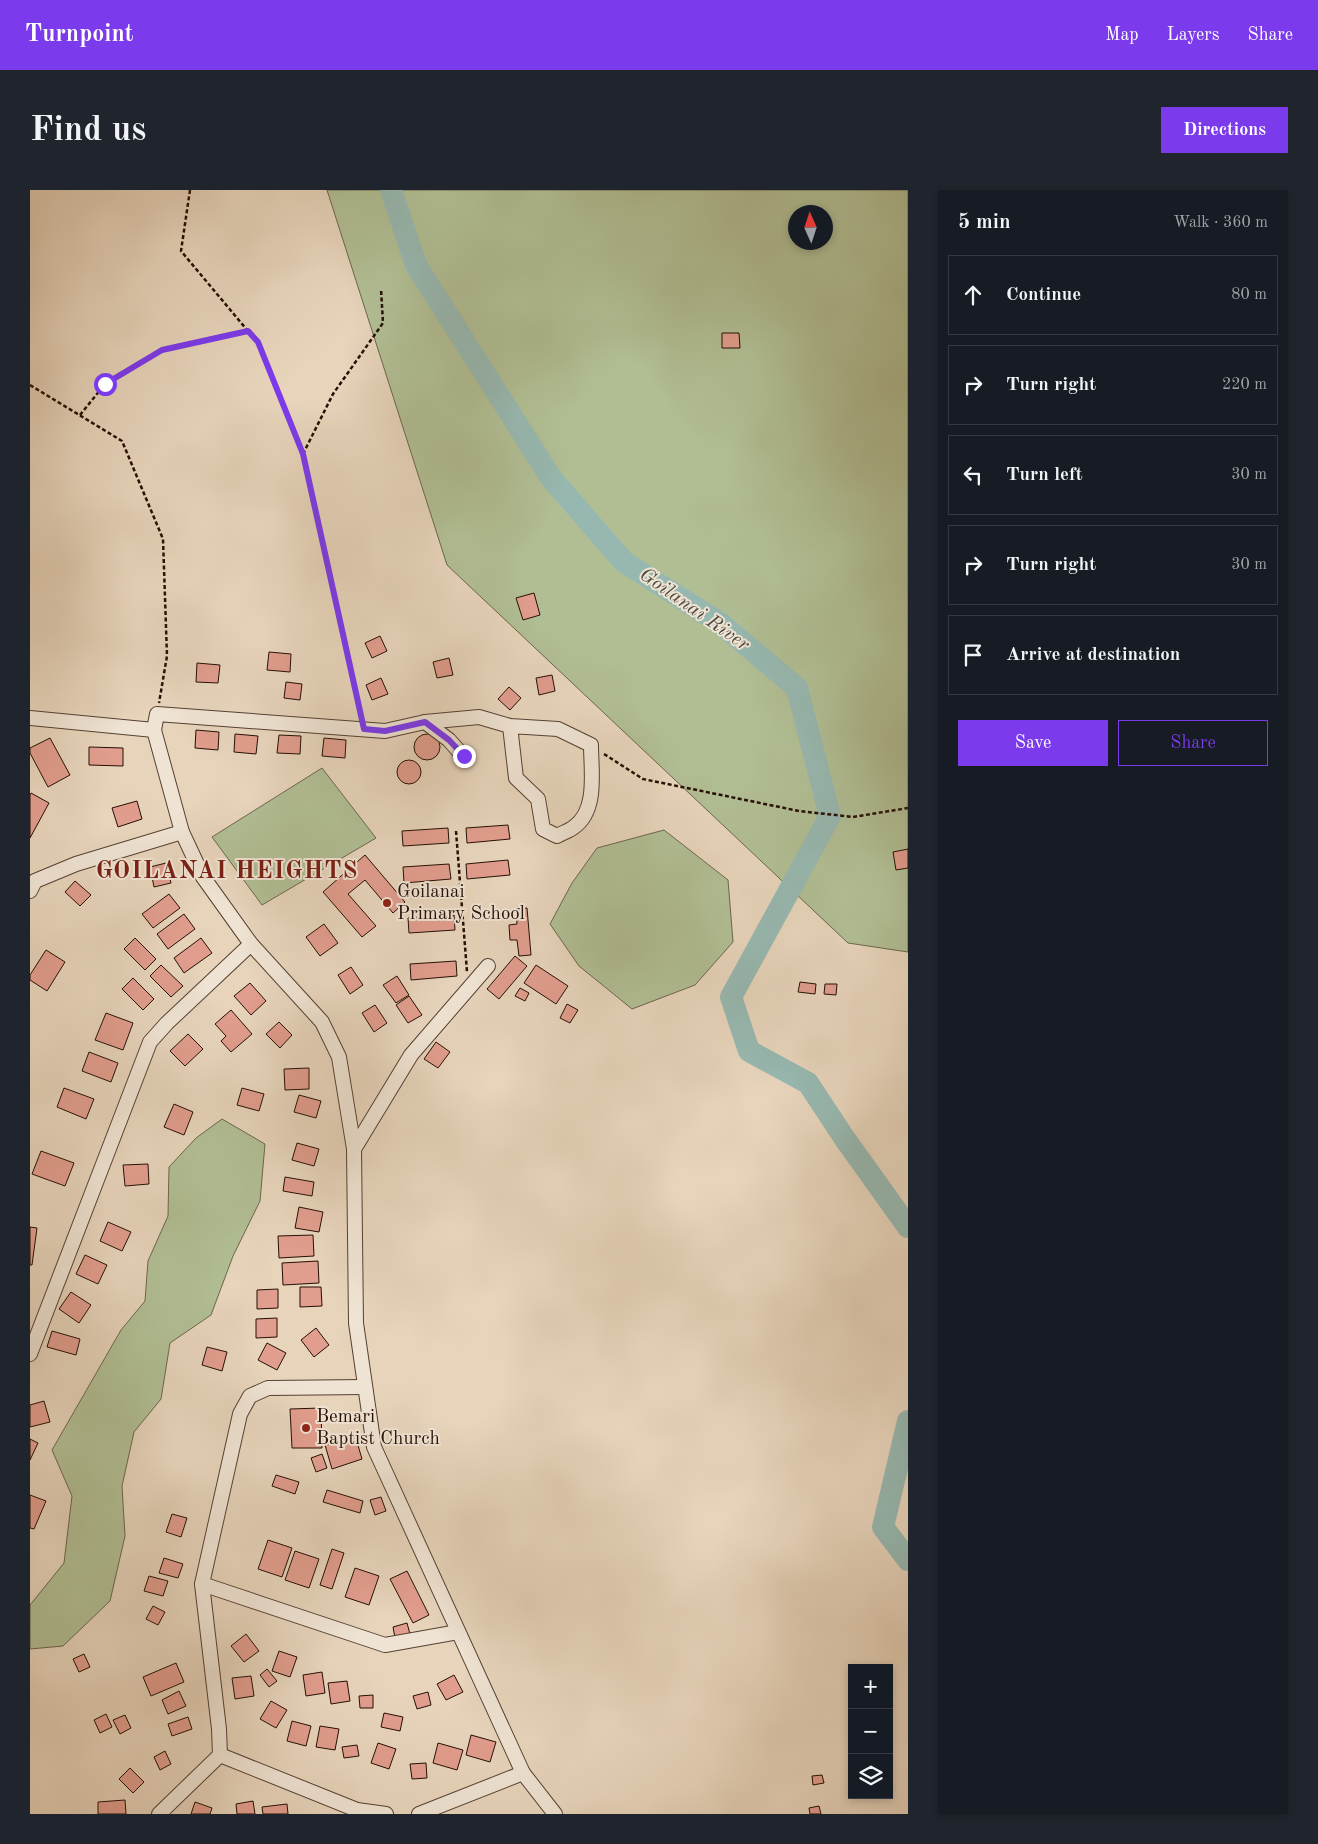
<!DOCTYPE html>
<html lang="en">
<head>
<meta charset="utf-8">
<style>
	:root { --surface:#171b24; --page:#20242c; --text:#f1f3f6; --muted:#9ea1a6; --line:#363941; --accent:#7c3aed }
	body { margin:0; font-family:"Old Standard TT",serif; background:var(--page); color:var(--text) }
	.controls { position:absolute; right:15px; bottom:15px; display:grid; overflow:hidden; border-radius:0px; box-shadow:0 2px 8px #0003 }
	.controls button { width:45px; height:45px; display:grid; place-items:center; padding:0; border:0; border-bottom:1px solid var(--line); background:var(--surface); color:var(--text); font:25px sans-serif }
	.compass { position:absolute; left:758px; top:15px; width:45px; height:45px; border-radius:50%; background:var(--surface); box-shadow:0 2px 8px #0003; rotate:357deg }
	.stop { position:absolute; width:15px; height:15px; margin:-11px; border:4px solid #7c3aed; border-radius:50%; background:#fff }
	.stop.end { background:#7c3aed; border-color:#fff; box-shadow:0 1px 5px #0008 }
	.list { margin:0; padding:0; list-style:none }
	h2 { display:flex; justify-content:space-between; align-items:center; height:65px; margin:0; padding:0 20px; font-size:21px }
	h2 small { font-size:16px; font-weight:400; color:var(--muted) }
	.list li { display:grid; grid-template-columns:32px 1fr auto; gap:15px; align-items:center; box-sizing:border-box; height:80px; margin:0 10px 10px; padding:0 10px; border:1px solid var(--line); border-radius:0px }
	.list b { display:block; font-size:19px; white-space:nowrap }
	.list em { font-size:16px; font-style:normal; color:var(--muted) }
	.actions { display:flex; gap:10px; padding:15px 20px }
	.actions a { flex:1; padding:11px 0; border:1px solid var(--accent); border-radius:0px; text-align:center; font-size:18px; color:var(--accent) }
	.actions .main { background:var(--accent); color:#fff }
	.icon { flex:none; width:28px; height:28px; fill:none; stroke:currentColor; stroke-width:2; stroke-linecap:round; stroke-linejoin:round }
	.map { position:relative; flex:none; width:878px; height:1624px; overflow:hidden; border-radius:0px }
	header { display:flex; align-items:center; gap:30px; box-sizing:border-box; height:70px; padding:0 25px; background:var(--accent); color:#fff }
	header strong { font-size:24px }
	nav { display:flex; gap:28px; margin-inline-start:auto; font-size:18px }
	.intro { display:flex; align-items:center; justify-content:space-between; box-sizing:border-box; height:120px; padding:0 30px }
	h1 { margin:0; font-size:35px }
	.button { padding:12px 22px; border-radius:0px; background:var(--accent); color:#fff; font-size:18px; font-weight:700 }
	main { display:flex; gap:30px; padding:0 30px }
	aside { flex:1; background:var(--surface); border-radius:0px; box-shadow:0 2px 8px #0003 }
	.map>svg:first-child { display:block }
	.green { fill:#b1be94; stroke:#6b664c; fill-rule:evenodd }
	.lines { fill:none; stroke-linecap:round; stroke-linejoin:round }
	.river { stroke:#97b8b0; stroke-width:22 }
	.building { fill:#e19d8d; stroke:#250f05 }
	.minor-casing { stroke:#564032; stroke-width:16 }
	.path { stroke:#250f05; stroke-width:2.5; stroke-dasharray:4 2.5; stroke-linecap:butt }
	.minor { stroke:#efe3d3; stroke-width:14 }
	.route { stroke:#7c3aed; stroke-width:6 }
	.poi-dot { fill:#8f2418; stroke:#efe3d3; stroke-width:2 }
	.labels { text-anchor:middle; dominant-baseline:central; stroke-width:4; stroke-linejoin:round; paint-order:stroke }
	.poi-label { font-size:19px; fill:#250f05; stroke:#efe3d3; text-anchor:start }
	.water-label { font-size:20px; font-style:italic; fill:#4d4a41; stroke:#efe3d3 }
	.district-label { font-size:24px; font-weight:bold; letter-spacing:1px; fill:#7a1f14; stroke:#efe3d3 }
</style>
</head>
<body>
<header>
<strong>Turnpoint</strong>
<nav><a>Map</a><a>Layers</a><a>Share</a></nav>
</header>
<div class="intro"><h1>Find us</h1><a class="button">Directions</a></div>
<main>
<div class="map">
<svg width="878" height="1624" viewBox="0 0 878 1624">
	<rect width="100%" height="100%" fill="#e7d4bb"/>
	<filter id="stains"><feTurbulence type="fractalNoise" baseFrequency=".004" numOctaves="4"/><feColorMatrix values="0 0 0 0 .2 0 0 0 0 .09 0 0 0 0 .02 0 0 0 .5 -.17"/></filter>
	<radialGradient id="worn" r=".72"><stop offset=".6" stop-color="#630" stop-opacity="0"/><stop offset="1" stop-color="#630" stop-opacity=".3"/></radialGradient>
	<g class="green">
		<path d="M 297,0 L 878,0 L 878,762 L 818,753 L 417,375 ZM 766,22 L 796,22 L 796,52 L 766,52 Z"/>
		<polygon points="292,578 346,648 232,715 182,647"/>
		<polygon points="634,640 698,690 703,752 665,795 602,819 549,776 520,734 542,693 567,658"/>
		<polygon points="192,929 235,954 230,1011 203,1066 181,1125 140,1153 131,1209 104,1242 92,1296 95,1346 80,1411 33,1456 0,1459 0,1415 34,1373 42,1306 22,1260 91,1140 115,1111 118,1071 138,1026 139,977 166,948"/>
	</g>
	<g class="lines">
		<g class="river">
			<polyline points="361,0 386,75 521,288 594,372 690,433 767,498 800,626 701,807 719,861 778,893 815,949 878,1037"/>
			<polyline points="878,1231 853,1337 878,1370"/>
		</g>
	</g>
	<g class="building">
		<polygon points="692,143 709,143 710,158 692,158"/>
		<polygon points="504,403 510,425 493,430 486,408"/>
		<polygon points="350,446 357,461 342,468 335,453"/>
		<polygon points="239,462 261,464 260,482 237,480"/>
		<polygon points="419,468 423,485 407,488 403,472"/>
		<polygon points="167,473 190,475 188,493 166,492"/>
		<polygon points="522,485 525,501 509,505 506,488"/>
		<polygon points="351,488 358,504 342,510 336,495"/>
		<polygon points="256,492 272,494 270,510 254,508"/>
		<polygon points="479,497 491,508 480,520 468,509"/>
		<polygon points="166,540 189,542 188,560 165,558"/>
		<polygon points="205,544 228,546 226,564 204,562"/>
		<circle cx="397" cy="557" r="13"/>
		<polygon points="249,545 271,546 270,564 247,563"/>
		<polygon points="20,548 40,585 18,597 0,563 0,558"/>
		<polygon points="294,548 316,550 315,568 292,566"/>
		<polygon points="59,557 93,558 93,576 59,575"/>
		<circle cx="379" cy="582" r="12"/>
		<polygon points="1,603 19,613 0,648 0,605"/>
		<polygon points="107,611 112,629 88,637 82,618"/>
		<polygon points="478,635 480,649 437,653 436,638"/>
		<polygon points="418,638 419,653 373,656 372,641"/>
		<polygon points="878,659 878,678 866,680 863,662"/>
		<polygon points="335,665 375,712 363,723 335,690 318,704 346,736 332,747 293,702"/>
		<polygon points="478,670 480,685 437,689 436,674"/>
		<polygon points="136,673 141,693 124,697 120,677"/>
		<polygon points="419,674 421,689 374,693 373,677"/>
		<polygon points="45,691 61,705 50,716 35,702"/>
		<polygon points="139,704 150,718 123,738 112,724"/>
		<polygon points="497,718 501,765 489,766 487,750 480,750 479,735 487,734 486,719"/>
		<polygon points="154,724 165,739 138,759 127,744"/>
		<polygon points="424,725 425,740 379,743 378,728"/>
		<polygon points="294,734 308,753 290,766 276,747"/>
		<polygon points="105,748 126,769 115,780 94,759"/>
		<polygon points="171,748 182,763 154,783 144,768"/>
		<polygon points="16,760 35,772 17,801 0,790 0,785"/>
		<polygon points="485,766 497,776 469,809 457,799"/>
		<polygon points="426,771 427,786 381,790 380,774"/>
		<polygon points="131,775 153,796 141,807 120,786"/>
		<polygon points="506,775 538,796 526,814 494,793"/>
		<polygon points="321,777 333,795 320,804 308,785"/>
		<polygon points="367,786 379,805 366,813 353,795"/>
		<polygon points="103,788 124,809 113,820 92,799"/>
		<polygon points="770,792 786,794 785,804 768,802"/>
		<polygon points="220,793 236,811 221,825 204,806"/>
		<polygon points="795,794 807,794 806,805 794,804"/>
		<polygon points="490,798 499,803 495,811 485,806"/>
		<polygon points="379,806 392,825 378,833 366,815"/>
		<polygon points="537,814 548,820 540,833 530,828"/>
		<polygon points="345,815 357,833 344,842 332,823"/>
		<polygon points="201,820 222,844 201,862 191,851 196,846 185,834"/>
		<polygon points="76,823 103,833 93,860 65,850"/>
		<polygon points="249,832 262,845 250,858 236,844"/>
		<polygon points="158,844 173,859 155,876 140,861"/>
		<polygon points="406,852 420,862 408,878 394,869"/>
		<polygon points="59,862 88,873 81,892 52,881"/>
		<polygon points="279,878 279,899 255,900 254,879"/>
		<polygon points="34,898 64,909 56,929 27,917"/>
		<polygon points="212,898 234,904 229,921 207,915"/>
		<polygon points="269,905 291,911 286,928 264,922"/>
		<polygon points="144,914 163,922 154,945 134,937"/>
		<polygon points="267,953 289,959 284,976 262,970"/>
		<polygon points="11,961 44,973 35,996 2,984"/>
		<polygon points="118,974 119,994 95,996 93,975"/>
		<polygon points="255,987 284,992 282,1006 253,1001"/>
		<polygon points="269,1017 293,1022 289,1042 265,1038"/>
		<polygon points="78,1032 101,1042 92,1061 70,1051"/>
		<polygon points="0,1037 7,1038 2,1075 0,1075"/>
		<polygon points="283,1045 284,1066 249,1068 248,1046"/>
		<polygon points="55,1065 77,1075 68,1094 46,1084"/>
		<polygon points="288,1071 289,1093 253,1095 252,1073"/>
		<polygon points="270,1097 291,1097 292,1116 270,1117"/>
		<polygon points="248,1099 248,1118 227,1119 227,1100"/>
		<polygon points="41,1102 61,1115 49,1133 29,1119"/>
		<polygon points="247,1128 247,1147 226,1148 226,1129"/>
		<polygon points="286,1138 299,1155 284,1167 271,1150"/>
		<polygon points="22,1141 50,1149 46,1165 17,1157"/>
		<polygon points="237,1153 256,1163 247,1180 228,1170"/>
		<polygon points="177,1157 197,1162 192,1181 172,1175"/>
		<polygon points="14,1211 20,1232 0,1237 0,1215"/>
		<polygon points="291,1218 292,1258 262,1258 260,1219"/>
		<polygon points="325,1245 332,1269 302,1279 295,1255"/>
		<polygon points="0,1249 8,1253 0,1270"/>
		<polygon points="292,1264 297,1278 286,1282 281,1268"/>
		<polygon points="246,1285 269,1292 265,1304 242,1296"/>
		<polygon points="297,1300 333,1311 330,1323 293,1312"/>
		<polygon points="0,1305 16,1311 4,1339 0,1338"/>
		<polygon points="351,1307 356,1321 345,1325 340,1310"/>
		<polygon points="142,1324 157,1328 151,1347 136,1342"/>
		<polygon points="238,1350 262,1358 252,1387 228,1379"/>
		<polygon points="302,1359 314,1363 302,1399 290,1395"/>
		<polygon points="265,1361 289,1369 279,1398 255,1390"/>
		<polygon points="134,1368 153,1374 148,1388 129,1383"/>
		<polygon points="325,1378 349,1386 339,1415 315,1407"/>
		<polygon points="377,1381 399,1425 383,1433 360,1389"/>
		<polygon points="119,1386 138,1391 133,1406 114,1401"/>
		<polygon points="123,1416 135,1422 128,1435 116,1429"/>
		<polygon points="377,1433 380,1444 365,1448 363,1437"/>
		<polygon points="216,1444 229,1461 214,1472 201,1456"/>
		<polygon points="249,1461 267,1467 260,1487 242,1481"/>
		<polygon points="54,1464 60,1477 49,1482 43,1469"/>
		<polygon points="146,1473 154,1492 121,1506 113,1487"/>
		<polygon points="237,1479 247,1491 239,1497 230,1485"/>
		<polygon points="292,1482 295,1503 276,1506 273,1485"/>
		<polygon points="424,1485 433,1502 416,1510 407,1494"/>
		<polygon points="221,1486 224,1506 205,1509 202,1488"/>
		<polygon points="317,1491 320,1511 301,1514 298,1493"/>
		<polygon points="149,1501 156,1516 138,1524 132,1510"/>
		<polygon points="398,1502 401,1515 387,1519 383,1506"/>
		<polygon points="343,1505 343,1518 330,1518 329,1506"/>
		<polygon points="241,1511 257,1520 246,1538 230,1529"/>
		<polygon points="354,1523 373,1527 370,1541 351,1537"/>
		<polygon points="76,1524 82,1537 70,1543 64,1530"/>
		<polygon points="95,1525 101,1538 90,1544 83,1530"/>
		<polygon points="158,1527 162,1539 142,1546 138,1534"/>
		<polygon points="262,1531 281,1536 276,1556 257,1551"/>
		<polygon points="290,1536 309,1539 305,1560 286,1557"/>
		<polygon points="441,1545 466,1552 460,1572 436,1565"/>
		<polygon points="348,1553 366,1559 359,1579 341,1573"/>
		<polygon points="408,1553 433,1560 427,1580 403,1573"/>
		<polygon points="327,1555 329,1566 314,1568 312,1557"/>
		<polygon points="135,1561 141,1574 130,1580 124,1567"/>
		<polygon points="396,1573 397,1588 382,1589 380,1574"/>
		<polygon points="100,1578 114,1592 103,1603 89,1589"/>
		<polygon points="792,1585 794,1593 783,1595 782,1586"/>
		<polygon points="95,1610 96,1624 68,1624 68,1612"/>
		<polygon points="223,1611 225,1624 207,1624 206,1614"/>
		<polygon points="165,1612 182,1618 180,1624 161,1624"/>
		<polygon points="257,1614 258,1624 233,1624 232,1617"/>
		<polygon points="789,1616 791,1624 780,1624 779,1618"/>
	</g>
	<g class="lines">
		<defs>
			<g id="minor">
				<polyline points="0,528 124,540"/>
				<path d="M 395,532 L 449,527 L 480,536 L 528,539 L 561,555 C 561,581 568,620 544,637 C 539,641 532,643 527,646 L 513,639 L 508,609 L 486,588 L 480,536"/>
				<polyline points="434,567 419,550 395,532 355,541 127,524 124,540 152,642 173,687 221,754 292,832 309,867 324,959 326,1133 344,1257 493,1583"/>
				<polyline points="0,701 5,691 46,674 152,642"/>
				<polyline points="324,959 381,865 458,776"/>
				<polyline points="0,1164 120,852 137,833 221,754"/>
				<polyline points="172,1394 355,1455 428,1442"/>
				<polyline points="190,1565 189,1539 172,1394 210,1224 220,1206 238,1198 335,1197"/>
				<polyline points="129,1624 190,1565 327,1620 356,1624"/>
				<polyline points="389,1624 493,1583 525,1624"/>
			</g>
		</defs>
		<use href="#minor" class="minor-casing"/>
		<g class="path">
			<polyline points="160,0 151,61 228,153 273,264 331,526"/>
			<polyline points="0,195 92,251 133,349 137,466 129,513"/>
			<polyline points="50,225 75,194 131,160 218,141"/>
			<polyline points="273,264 303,204 353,133 351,99"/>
			<polyline points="574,564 613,589 769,621 823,627 878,618"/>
			<polyline points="426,641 437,782"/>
		</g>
		<use href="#minor" class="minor"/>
	</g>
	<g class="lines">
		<polyline class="route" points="75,194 132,160 218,141 228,152 273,264 334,539 355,541 395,532 419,550 434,566"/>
	</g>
	<g class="poi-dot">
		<circle cx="357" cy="713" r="5"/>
		<circle cx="276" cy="1238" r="5"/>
	</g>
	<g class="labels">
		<g class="poi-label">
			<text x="367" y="702">Goilanai<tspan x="367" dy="22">Primary School</tspan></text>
			<text x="286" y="1227">Bemari<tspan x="286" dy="22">Baptist Church</tspan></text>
		</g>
		<g class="water-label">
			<text transform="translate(664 420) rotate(35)">Goilanai River</text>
		</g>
		<g class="district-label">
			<text x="197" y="682">GOILANAI HEIGHTS</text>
		</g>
	</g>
	<rect width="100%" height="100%" filter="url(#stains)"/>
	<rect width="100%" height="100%" fill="url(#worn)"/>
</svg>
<div class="controls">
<button>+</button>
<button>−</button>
<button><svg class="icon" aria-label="layers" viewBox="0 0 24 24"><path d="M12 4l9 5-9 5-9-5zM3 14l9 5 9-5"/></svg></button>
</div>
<svg class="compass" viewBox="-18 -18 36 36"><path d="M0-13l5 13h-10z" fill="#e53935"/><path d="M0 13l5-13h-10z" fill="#9ea1a6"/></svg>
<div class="stop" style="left:75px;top:194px"></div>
<div class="stop end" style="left:434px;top:566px"></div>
</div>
<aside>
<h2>5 min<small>Walk · 360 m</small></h2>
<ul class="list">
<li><svg class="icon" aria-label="ahead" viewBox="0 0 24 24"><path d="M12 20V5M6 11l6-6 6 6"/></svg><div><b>Continue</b></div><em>80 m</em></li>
<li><svg class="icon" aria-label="right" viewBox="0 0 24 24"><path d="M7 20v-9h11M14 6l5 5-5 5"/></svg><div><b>Turn right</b></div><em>220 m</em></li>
<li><svg class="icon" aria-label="left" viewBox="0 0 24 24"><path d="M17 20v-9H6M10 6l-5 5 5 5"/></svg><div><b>Turn left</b></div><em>30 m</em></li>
<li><svg class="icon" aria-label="right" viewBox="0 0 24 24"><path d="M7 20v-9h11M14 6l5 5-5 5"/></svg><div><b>Turn right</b></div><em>30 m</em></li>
<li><svg class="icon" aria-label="arrive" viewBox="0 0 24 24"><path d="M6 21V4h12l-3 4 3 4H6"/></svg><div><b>Arrive at destination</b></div></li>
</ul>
<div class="actions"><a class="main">Save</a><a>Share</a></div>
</aside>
</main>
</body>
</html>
